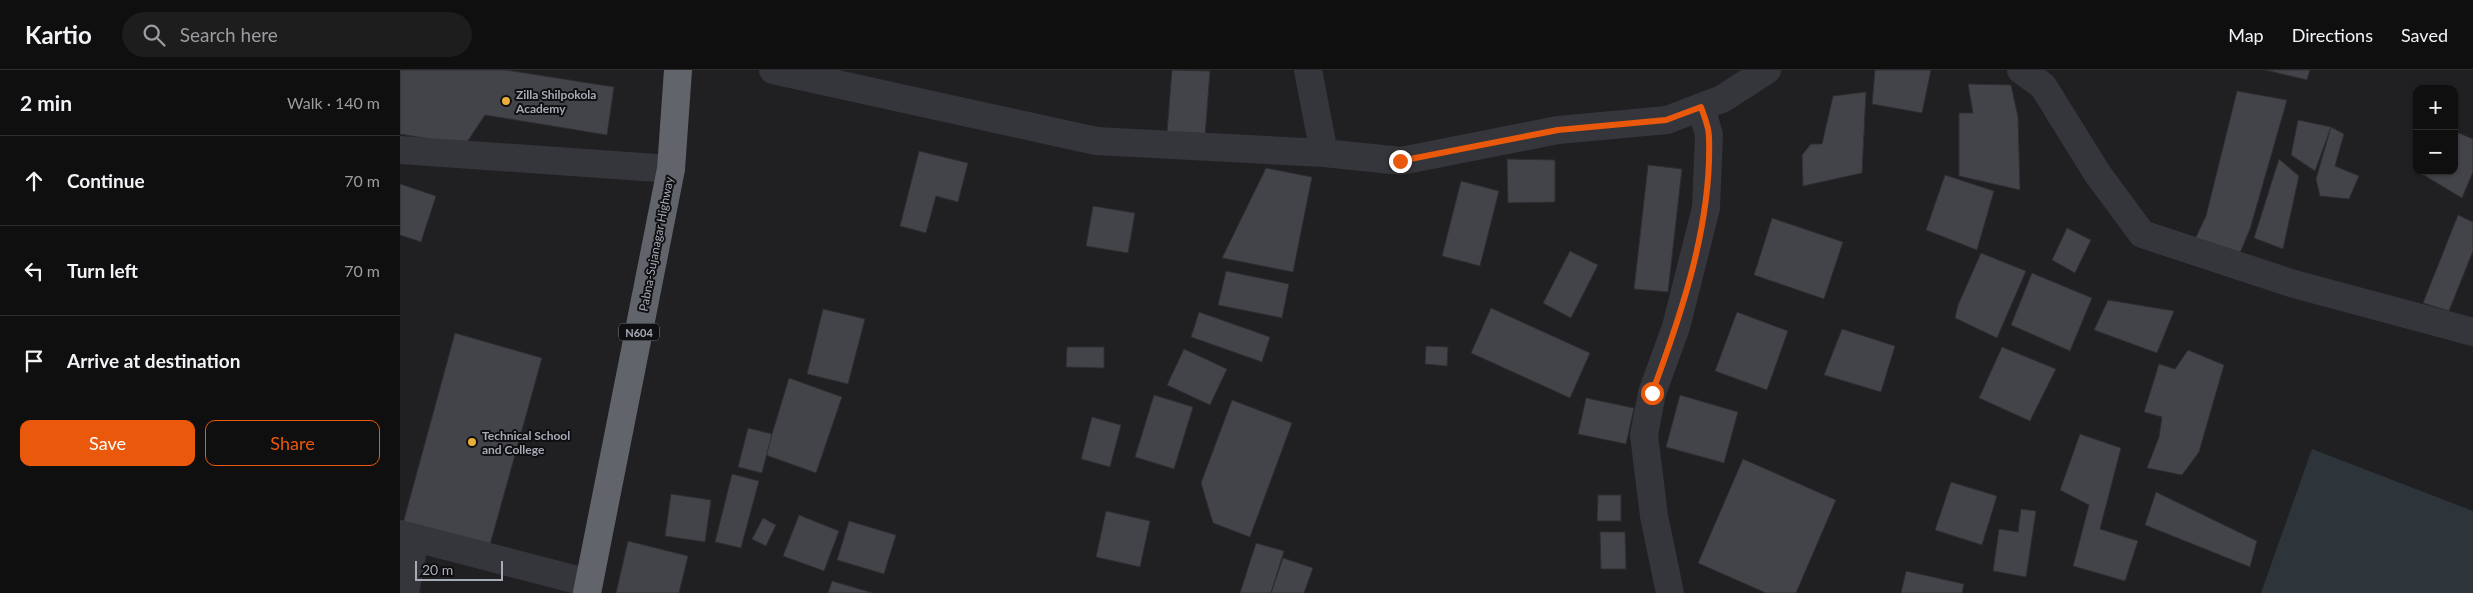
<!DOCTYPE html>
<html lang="en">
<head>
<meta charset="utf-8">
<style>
	:root { --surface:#0f0f10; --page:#1d1d1e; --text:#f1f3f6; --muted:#9b9c9f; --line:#2f2f30; --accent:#ea580c }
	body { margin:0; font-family:Lato,sans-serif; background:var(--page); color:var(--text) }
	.controls { position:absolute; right:15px; top:15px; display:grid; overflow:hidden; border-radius:10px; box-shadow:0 1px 4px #0004 }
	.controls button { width:45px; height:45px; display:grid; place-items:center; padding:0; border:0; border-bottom:1px solid var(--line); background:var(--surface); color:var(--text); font:25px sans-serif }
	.scale { position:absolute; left:15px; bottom:12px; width:88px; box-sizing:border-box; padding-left:5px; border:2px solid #a7abb6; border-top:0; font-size:14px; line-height:18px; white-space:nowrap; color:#a7abb6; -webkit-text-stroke:4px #0f0f11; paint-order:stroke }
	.stop { position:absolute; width:15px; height:15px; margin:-11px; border:4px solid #ea580c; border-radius:50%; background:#fff }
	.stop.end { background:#ea580c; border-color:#fff; box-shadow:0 1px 5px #0008 }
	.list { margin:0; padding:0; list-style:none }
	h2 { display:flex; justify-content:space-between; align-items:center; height:65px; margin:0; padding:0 20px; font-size:21px }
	h2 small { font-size:16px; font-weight:400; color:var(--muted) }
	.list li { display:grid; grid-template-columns:32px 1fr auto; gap:15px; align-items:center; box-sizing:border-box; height:90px; padding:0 20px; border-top:1px solid var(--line) }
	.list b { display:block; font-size:19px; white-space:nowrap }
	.list em { font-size:16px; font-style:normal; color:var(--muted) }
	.actions { display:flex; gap:10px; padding:15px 20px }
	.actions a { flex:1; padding:11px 0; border:1px solid var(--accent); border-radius:10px; text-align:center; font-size:18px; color:var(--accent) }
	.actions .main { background:var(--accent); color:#fff }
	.icon { flex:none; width:28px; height:28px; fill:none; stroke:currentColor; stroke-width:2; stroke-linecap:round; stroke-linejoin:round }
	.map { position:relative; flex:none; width:2073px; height:523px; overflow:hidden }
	header { display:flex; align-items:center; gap:30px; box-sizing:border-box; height:70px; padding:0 25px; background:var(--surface); border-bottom:1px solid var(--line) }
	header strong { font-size:24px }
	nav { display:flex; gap:28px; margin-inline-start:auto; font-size:18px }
	.search { width:350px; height:45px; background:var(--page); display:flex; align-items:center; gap:12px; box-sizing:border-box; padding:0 18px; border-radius:28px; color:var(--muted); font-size:19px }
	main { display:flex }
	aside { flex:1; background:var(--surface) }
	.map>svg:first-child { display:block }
	.built { fill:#202023; fill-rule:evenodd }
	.water { fill:#2d353b }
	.building { fill:#434449; stroke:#2e2e32 }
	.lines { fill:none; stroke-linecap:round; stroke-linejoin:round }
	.minor { stroke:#35363b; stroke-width:28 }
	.highway { stroke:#62646c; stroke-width:28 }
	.route { stroke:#ea580c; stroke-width:6 }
	.poi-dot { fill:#ebaf38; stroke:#0f0f11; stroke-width:2 }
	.labels { text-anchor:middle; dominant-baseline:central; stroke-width:4; stroke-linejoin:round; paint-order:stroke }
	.shield { fill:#0f0f11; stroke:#797c84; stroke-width:1 }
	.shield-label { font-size:11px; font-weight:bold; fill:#a7abb6 }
	.poi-label { font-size:12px; font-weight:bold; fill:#a7abb6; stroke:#0f0f11; text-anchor:start }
	.street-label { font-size:12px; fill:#a7abb6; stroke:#0f0f11 }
</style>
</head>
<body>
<header>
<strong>Kartio</strong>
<div class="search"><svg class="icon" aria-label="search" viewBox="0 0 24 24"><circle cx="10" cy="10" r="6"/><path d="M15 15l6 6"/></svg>Search here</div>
<nav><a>Map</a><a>Directions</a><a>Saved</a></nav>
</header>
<main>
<aside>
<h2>2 min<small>Walk · 140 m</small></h2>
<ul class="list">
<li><svg class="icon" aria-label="ahead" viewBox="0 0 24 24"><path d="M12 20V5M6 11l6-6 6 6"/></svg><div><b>Continue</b></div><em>70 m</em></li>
<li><svg class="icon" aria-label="left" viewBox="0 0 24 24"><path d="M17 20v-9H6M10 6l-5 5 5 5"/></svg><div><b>Turn left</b></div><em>70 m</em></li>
<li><svg class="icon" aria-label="arrive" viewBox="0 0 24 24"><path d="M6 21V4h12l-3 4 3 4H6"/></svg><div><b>Arrive at destination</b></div></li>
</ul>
<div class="actions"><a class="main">Save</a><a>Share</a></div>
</aside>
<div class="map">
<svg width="2073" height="523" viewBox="0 0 2073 523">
	<rect width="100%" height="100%" fill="#141416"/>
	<path class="built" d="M 0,0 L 2073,0 L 2073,523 L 0,523 ZM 2017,19 L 2054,19 L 2054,101 L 2017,101 Z"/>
	<polygon class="water" points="1912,379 2073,441 2073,523 1861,523"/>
	<g class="building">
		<polygon points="0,0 106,0 214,17 207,65 85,45 65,75 0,64"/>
		<polygon points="772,0 810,1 805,66 767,62"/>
		<polygon points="1475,0 1531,0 1522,43 1472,34"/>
		<polygon points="1865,0 1910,0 1907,10"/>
		<polygon points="1568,14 1611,15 1618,47 1620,120 1559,106 1559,43 1573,43"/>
		<polygon points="1837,21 1887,30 1850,159 1840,183 1795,169 1806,146"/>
		<polygon points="1466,22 1462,103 1403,116 1402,85 1411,74 1422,74 1433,26"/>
		<polygon points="1898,50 1931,57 1915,101 1891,85"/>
		<polygon points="1931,57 1944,64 1935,96 1959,106 1949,129 1920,126 1916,109"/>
		<polygon points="2054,61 2073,69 2073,102 2062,128 2017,101 2054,101"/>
		<polygon points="519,81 568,93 558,132 536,126 526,163 500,156"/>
		<polygon points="1107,89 1155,90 1155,132 1108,133"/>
		<polygon points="1879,89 1899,106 1883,179 1854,168"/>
		<polygon points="1248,95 1282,99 1268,222 1234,219"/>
		<polygon points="866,98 912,107 893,202 822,188"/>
		<polygon points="1545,105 1594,121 1577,180 1526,160"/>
		<polygon points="1061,111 1099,121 1080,196 1042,186"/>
		<polygon points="0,114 36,126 21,172 0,165"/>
		<polygon points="693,136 735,143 728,183 686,176"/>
		<polygon points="2058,145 2073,152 2073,181 2049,241 2023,233"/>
		<polygon points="1372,148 1443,172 1424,229 1354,205"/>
		<polygon points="1667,158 1691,170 1675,203 1652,190"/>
		<polygon points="1170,181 1198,195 1171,248 1143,233"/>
		<polygon points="1581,183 1626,201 1597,268 1555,248 1558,235"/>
		<polygon points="826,201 889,214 882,248 818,235"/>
		<polygon points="1632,203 1692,228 1670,281 1611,255"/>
		<polygon points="1708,230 1774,241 1757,283 1694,260"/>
		<polygon points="1091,238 1190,283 1170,328 1071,283"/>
		<polygon points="423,239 465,249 448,314 407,304"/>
		<polygon points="799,242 870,267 862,292 791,267"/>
		<polygon points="1337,242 1388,261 1367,320 1315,301"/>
		<polygon points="1442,259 1495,276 1481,322 1424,305"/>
		<polygon points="55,263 142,288 88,482 2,457"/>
		<polygon points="1026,276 1048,277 1047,296 1025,294"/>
		<polygon points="667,277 704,277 704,298 666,297"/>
		<polygon points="1602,277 1656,299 1630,351 1579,328"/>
		<polygon points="784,279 827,299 810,335 767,315"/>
		<polygon points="1788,280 1824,295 1799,382 1782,405 1747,398 1759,367 1762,347 1744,342 1759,294 1775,299"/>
		<polygon points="389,308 442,327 416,403 363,384 372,364"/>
		<polygon points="754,325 793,337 774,399 735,387"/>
		<polygon points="1280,325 1338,342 1324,393 1266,377"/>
		<polygon points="1186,328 1234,338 1226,374 1178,364"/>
		<polygon points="832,330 892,353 850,467 813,453 801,413"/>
		<polygon points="692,347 721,355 710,397 681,389"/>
		<polygon points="348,358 372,364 362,403 338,397"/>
		<polygon points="1680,364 1721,378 1700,459 1738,471 1725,511 1673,496 1689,435 1660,420"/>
		<polygon points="1343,389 1436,430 1396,523 1366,523 1298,493"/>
		<polygon points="332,404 359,411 341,478 315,472"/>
		<polygon points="1551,412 1597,426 1582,475 1535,460"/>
		<polygon points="1756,422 1857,471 1850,497 1745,455"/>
		<polygon points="271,424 311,430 305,472 265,466"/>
		<polygon points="1198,425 1221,425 1221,451 1197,451"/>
		<polygon points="1621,439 1636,441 1626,507 1593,501 1599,459 1618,462"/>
		<polygon points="706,441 750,451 740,497 696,487"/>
		<polygon points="399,445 439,461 424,501 383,486"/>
		<polygon points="363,448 376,455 366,476 352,469"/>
		<polygon points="449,451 496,465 484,504 437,490"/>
		<polygon points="1200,462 1225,462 1226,499 1201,499"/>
		<polygon points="228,471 288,486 279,523 216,523"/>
		<polygon points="856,473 884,481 871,523 840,523"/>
		<polygon points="883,488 913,498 904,523 871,523"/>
		<polygon points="1506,501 1564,514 1562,523 1501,523"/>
		<polygon points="432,511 473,523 428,523"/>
	</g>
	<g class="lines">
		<g class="minor">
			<polyline points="373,0 696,71 924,83 1001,91 1158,60 1267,50 1322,29 1367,0"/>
			<polyline points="908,0 924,83"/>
			<polyline points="1621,0 1643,16 1697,103 1742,164 1894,214 2073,262"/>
			<polyline points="0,80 271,99"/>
			<polyline points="0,464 189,513"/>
			<polyline points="5,523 15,468"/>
			<polyline points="1270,523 1254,446 1244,365 1252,323 1276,257 1306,138 1309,65 1301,37"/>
		</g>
		<polyline class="highway" points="187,523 271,99 278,0"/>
	</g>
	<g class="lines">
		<path class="route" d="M 1000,91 L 1158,60 L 1266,50 L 1301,37 C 1304,46 1309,57 1309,67 C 1312,153 1282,243 1252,323"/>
	</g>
	<g class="poi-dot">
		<circle cx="106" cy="31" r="5"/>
		<circle cx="72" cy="372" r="5"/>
	</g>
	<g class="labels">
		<rect class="shield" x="219" y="253.5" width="40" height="17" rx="4"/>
		<g class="shield-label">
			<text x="239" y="262">N604</text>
		</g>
		<g class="poi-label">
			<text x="116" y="24">Zilla Shilpokola<tspan x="116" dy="14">Academy</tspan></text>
			<text x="82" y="365">Technical School<tspan x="82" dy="14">and College</tspan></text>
		</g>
		<g class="street-label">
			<text transform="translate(256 174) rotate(-79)">Pabna-Sujanagar Highway</text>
		</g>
	</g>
</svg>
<div class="controls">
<button>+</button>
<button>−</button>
</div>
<div class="scale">20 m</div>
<div class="stop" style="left:1252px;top:323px"></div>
<div class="stop end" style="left:1000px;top:91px"></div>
</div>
</main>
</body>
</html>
